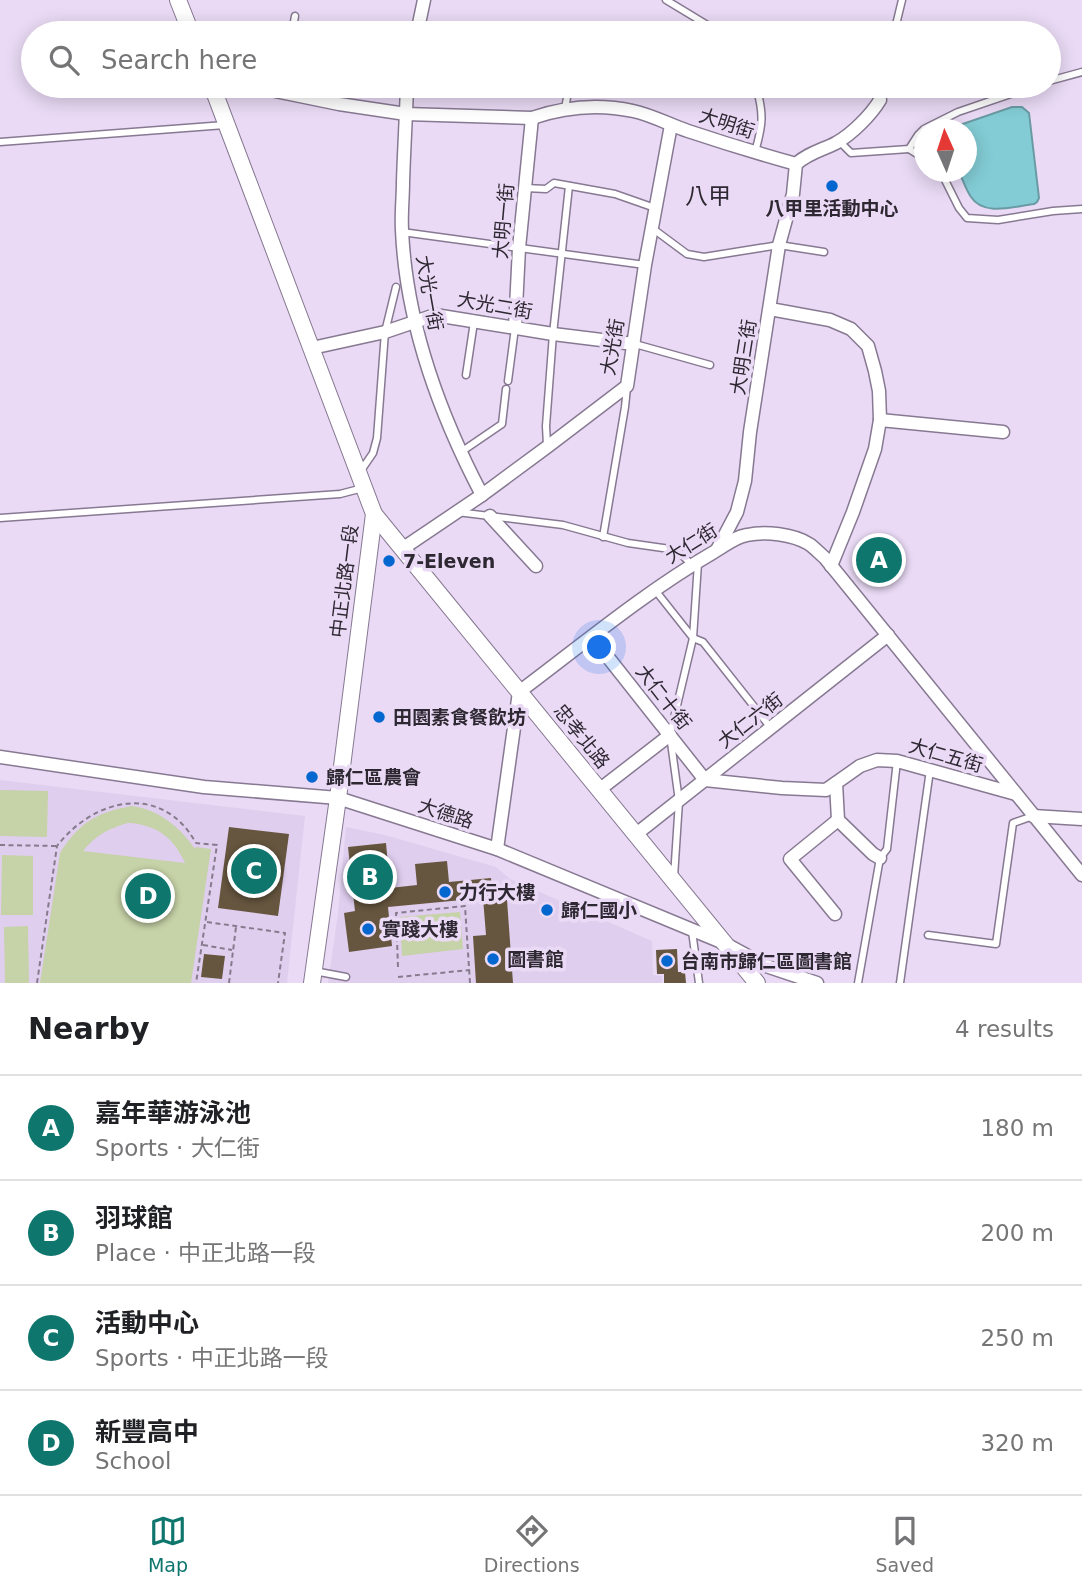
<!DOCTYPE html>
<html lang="en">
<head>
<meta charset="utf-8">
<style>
	:root { --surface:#fff; --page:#f2f2f2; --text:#202124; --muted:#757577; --line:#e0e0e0; --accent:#0f766e }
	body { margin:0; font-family:"DejaVu Sans","Noto Sans TC",sans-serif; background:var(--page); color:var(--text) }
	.compass { position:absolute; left:914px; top:119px; width:63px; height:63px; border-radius:50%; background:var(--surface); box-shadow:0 4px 18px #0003; rotate:357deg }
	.you { position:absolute; left:600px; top:648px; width:24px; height:24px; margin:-18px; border:5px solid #fff; border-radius:50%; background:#1a73e8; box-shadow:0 0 0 10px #1a73e833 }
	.badge { display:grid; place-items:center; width:46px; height:46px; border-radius:50%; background:var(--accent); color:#fff; font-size:23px; font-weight:700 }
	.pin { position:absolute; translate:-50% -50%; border:4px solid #fff; box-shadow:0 2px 7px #0006 }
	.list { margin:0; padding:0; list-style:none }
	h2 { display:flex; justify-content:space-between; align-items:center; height:91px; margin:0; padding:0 28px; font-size:30px }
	h2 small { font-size:23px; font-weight:400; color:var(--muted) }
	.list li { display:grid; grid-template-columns:46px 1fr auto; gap:21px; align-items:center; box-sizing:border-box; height:105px; padding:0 28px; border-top:2px solid var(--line) }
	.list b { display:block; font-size:26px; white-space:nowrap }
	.list p { margin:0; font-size:23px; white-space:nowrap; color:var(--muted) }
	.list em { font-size:23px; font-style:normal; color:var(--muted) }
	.icon { flex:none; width:38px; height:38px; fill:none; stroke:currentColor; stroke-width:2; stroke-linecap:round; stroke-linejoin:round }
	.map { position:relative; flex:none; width:1082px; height:983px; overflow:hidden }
	.search { position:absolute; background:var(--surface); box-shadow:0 4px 18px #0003; left:21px; right:21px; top:21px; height:77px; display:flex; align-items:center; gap:18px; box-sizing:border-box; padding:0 24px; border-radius:38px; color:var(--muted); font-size:26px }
	.sheet { height:511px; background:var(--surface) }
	nav { display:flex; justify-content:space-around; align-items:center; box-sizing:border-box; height:98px; border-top:2px solid var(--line); background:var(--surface); font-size:19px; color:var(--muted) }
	nav a { display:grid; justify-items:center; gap:4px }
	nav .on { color:var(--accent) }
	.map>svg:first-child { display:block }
	.built { fill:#e0ceef }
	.green { fill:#c6d2a7; fill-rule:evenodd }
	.water { fill:#83ccd5; stroke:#6a9ba4; stroke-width:2 }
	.building { fill:#66563f }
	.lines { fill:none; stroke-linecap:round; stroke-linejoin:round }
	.lane-casing { stroke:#877992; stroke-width:9 }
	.street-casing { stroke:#877992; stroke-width:15 }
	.secondary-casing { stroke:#877992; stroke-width:18 }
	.path { stroke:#867b8d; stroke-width:2; stroke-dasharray:5 3.5; stroke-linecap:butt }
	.lane { stroke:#fff; stroke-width:6 }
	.street { stroke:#fff; stroke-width:12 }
	.secondary { stroke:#fff; stroke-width:16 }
	.poi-dot { fill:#0467d0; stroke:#eadaf5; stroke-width:2.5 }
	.labels { text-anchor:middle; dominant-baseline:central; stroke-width:7; stroke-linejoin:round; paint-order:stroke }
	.street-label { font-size:19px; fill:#2e2832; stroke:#eadaf5 }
	.poi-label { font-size:19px; font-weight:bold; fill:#2e2832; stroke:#eadaf5; text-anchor:start }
	.quarter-label { font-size:23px; fill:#2e2832; stroke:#eadaf5 }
</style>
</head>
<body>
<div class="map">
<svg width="1082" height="983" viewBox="0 0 1082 983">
	<rect width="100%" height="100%" fill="#eadaf5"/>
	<g class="built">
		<polygon points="0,780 305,816 287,983 0,983"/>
		<polygon points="346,827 385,835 496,867 510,879 652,941 653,975 662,976 662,983 328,983 338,913"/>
	</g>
	<g class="green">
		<polygon points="0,790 48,791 47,837 0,836"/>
		<path d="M 132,806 C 159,810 180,827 195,849 L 196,847 L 211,849 L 191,983 L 40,983 L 60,853 C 79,823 97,812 132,806 ZM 128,823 C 156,824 174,838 185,863 L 83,851 C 95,836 109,828 128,823 Z"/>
		<polygon points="2,855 33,856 33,915 1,915"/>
		<polygon points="460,912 463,949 402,956 400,917"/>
		<polygon points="28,926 29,983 5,983 4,927"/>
	</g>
	<path class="water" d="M 1012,107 L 1022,107 L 1029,113 L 1039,198 L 1037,202 L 1034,204 C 1015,206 984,217 971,197 C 966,190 963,180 959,172 L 967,172 L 967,130 L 953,129 L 957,126 Z"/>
	<g class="building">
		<polygon points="229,827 289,834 278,916 218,908"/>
		<polygon points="386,843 390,888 417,885 415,864 447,861 449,882 491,878 493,901 507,900 513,983 476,983 473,936 486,935 483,898 388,907 392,946 349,952 344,913 355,911 348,847"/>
		<polygon points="677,949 678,972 685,972 686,983 664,983 664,974 657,974 656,950"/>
		<polygon points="204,954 225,956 222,979 201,977"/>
	</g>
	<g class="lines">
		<defs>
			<g id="lane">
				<polyline points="666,0 709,26 715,33"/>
				<polyline points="292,33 295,16"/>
				<polyline points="894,33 902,0"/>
				<polyline points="1049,81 1082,72"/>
				<polyline points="880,100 883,86"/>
				<polyline points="565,109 569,86"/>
				<polyline points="839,141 851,153 909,149 918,135 924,129 958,112 1034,86"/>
				<polyline points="0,142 225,125"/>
				<polyline points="909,149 925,159"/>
				<path d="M 755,152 C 763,124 764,114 756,86"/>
				<polyline points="941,172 959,208 967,218 998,220 1053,211 1082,209"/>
				<polyline points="525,188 546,189 554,183 615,194 655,208"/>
				<polyline points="652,228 687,254 704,257 779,245 824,252"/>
				<polyline points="402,232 645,265"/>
				<polyline points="635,344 710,365"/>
				<polyline points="466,375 474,322"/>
				<polyline points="508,381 515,328"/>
				<polyline points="547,445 546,426 553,334 569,186"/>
				<polyline points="461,452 502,424 506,389"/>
				<polyline points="360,472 373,453 377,438 385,332 396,287"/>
				<polyline points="457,512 563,525 628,543 677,550 692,565"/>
				<polyline points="0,518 340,494 363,488"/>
				<polyline points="603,537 625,407 627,387"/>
				<polyline points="655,590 693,638 703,642 771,728"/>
				<polyline points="674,877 679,801 670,735 693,638 698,563"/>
				<polyline points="692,931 699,983"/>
				<polyline points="928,935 996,944 1013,823 1033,816"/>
				<polyline points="314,971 346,977"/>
				<polyline points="858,983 880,858 887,849 897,761"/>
				<polyline points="900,983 930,770"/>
			</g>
			<g id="street">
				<polyline points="417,33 424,0"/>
				<path d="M 251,86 L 339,104 L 406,114 L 532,118 C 564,107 600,104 633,111 C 652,115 670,125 688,131 C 724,143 760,154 796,164 C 808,153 822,150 836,143 C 852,134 871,115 880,100"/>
				<path d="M 407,86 C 406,118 404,150 403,182 C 403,198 401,214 402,230 C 406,323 439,413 482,495"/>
				<polyline points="770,309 830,320 851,329 868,346 875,371 879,391 880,420 875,449 853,512 831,566"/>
				<polyline points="515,328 519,248 532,118"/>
				<polyline points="312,348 385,332 435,315 553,334 634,344"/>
				<polyline points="880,420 1003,432"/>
				<polyline points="490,516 536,566"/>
				<polyline points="718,548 737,512 745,481 750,432 779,245 793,194 796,164"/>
				<polyline points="402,549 482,495 547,447 627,386 645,265 671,125"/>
				<polyline points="592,637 705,780 782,788 826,790 860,766 877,760 897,761 1016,794"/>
				<polyline points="0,757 204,787 338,798 497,849 724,943 766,966 817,983"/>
				<polyline points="836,783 838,820 873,854 880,858"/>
				<polyline points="599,790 670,735"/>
				<polyline points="1033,816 1082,819"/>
				<polyline points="635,835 888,635"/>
				<path d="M 497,849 L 519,692 C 583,644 645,592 714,552 C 725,546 734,537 747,535 C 765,531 793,534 809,544 C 815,548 820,554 825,558 L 1082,875"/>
				<polyline points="835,914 790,859 838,820"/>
			</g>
			<g id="secondary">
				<polyline points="178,0 191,33"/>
				<polyline points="212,86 374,514 338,798 312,983"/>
				<polyline points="374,514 757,983"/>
			</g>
		</defs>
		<use href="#lane" class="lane-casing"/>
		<use href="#street" class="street-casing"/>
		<use href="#secondary" class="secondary-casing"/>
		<g class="path">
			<polyline points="0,845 56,846"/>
			<polyline points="207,922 285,933 278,983"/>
			<polyline points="203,945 232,950"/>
			<polyline points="398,967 396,913 465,906 470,983"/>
			<polyline points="398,977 470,970"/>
			<path d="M 37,983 L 57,846 C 94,798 162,782 196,843 L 217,845 L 196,983"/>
			<polyline points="229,983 236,927"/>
		</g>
		<use href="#lane" class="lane"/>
		<use href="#street" class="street"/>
		<use href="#secondary" class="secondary"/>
	</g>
	<g class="poi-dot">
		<circle cx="832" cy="186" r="7"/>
		<circle cx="389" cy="561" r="7"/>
		<circle cx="379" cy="717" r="7"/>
		<circle cx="312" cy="777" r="7"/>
		<circle cx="445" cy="892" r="7"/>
		<circle cx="547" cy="910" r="7"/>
		<circle cx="368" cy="929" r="7"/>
		<circle cx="493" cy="959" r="7"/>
		<circle cx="667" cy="961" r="7"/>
	</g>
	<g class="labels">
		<g class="street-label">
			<text transform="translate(727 123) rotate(18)">大明街</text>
			<text transform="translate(503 221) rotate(-85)">大明一街</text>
			<text transform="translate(430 293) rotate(80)">大光一街</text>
			<text transform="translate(495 305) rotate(10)">大光二街</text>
			<text transform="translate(612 347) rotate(-80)">大光街</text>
			<text transform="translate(743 357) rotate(-81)">大明三街</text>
			<text transform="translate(691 543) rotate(-32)">大仁街</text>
			<text transform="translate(344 581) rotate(-83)">中正北路一段</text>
			<text transform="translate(664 697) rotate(52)">大仁十街</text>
			<text transform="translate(750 720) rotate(-38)">大仁六街</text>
			<text transform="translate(582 736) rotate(51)">忠孝北路</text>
			<text transform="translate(946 755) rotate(16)">大仁五街</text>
			<text transform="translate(446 813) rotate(18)">大德路</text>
		</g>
		<g class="poi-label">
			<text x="832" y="208" text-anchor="middle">八甲里活動中心</text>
			<text x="403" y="561">7-Eleven</text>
			<text x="393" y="717">田園素食餐飲坊</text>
			<text x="326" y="777">歸仁區農會</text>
			<text x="459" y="892">力行大樓</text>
			<text x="561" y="910">歸仁國小</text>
			<text x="382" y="929">實踐大樓</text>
			<text x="507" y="959">圖書館</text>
			<text x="681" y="961">台南市歸仁區圖書館</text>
		</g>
		<g class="quarter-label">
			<text x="708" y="196">八甲</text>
		</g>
	</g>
</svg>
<svg class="compass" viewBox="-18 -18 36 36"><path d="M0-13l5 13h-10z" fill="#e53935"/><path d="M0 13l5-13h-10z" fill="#757577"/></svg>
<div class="you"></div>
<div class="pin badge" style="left:879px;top:560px">A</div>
<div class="pin badge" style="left:370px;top:877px">B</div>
<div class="pin badge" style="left:254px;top:871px">C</div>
<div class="pin badge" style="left:148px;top:896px">D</div>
<div class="search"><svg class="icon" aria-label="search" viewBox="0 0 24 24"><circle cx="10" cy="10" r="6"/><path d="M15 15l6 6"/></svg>Search here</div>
</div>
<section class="sheet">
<h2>Nearby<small>4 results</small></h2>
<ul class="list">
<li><span class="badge">A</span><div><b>嘉年華游泳池</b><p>Sports · 大仁街</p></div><em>180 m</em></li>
<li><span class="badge">B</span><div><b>羽球館</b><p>Place · 中正北路一段</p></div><em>200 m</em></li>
<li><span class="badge">C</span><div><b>活動中心</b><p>Sports · 中正北路一段</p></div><em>250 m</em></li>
<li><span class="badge">D</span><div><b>新豐高中</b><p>School</p></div><em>320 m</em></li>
</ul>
</section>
<nav>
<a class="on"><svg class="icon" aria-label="map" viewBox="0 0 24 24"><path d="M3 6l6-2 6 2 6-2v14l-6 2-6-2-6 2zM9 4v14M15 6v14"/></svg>Map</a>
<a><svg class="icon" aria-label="directions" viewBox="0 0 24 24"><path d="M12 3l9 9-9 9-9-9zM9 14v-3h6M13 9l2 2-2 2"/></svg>Directions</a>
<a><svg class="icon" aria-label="saved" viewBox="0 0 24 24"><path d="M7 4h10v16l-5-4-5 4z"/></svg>Saved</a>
</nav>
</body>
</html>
